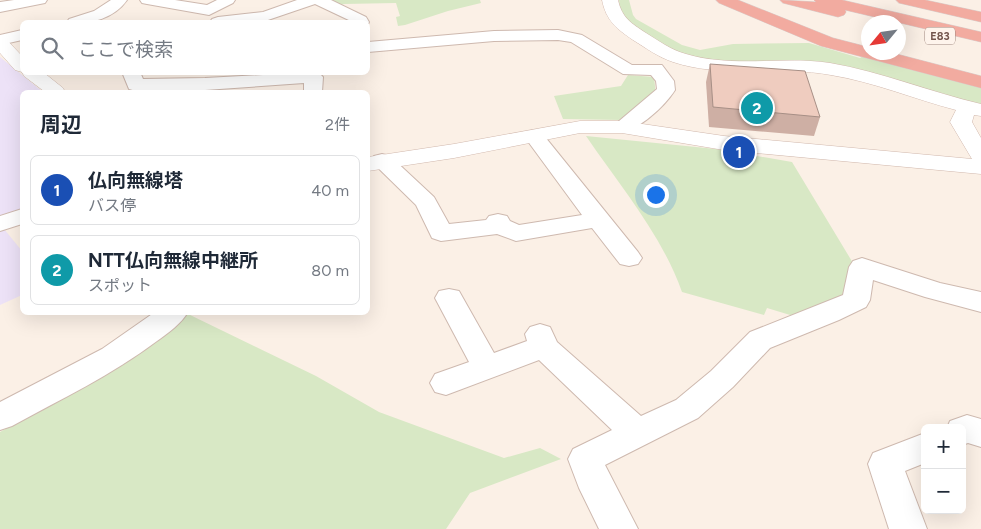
<!DOCTYPE html>
<html lang="ja">
<head>
<meta charset="utf-8">
<style>
	:root { --surface:#fff; --page:#f2f2f3; --text:#1f2937; --muted:#747a83; --line:#e0e1e3; --accent:#df5f51 }
	body { margin:0; font-family:Figtree,"Noto Sans JP",sans-serif; background:var(--page); color:var(--text) }
	.controls { position:absolute; right:15px; bottom:15px; display:grid; overflow:hidden; border-radius:8px; box-shadow:0 5px 20px #0002 }
	.controls button { width:45px; height:45px; display:grid; place-items:center; padding:0; border:0; border-bottom:1px solid var(--line); background:var(--surface); color:var(--text); font:25px sans-serif }
	.compass { position:absolute; left:861px; top:15px; width:45px; height:45px; border-radius:50%; background:var(--surface); box-shadow:0 5px 20px #0002; rotate:241deg }
	.you { position:absolute; left:655px; top:194px; width:18px; height:18px; margin:-12px; border:4px solid #fff; border-radius:50%; background:#1a73e8; box-shadow:0 0 0 8px #1a73e833 }
	.badge { display:grid; place-items:center; width:32px; height:32px; border-radius:50%; background:var(--accent); color:#fff; font-size:16px; font-weight:700 }
	.pin { position:absolute; translate:-50% -50%; border:2px solid #fff; box-shadow:0 1px 5px #0006 }
	.list { margin:0; padding:0; list-style:none }
	h2 { display:flex; justify-content:space-between; align-items:center; height:65px; margin:0; padding:0 20px; font-size:21px }
	h2 small { font-size:16px; font-weight:400; color:var(--muted) }
	.list li { display:grid; grid-template-columns:32px 1fr auto; gap:15px; align-items:center; box-sizing:border-box; height:70px; margin:0 10px 10px; padding:0 10px; border:1px solid var(--line); border-radius:8px }
	.list b { display:block; font-size:19px; white-space:nowrap }
	.list p { margin:0; font-size:16px; white-space:nowrap; color:var(--muted) }
	.list em { font-size:16px; font-style:normal; color:var(--muted) }
	.icon { flex:none; width:28px; height:28px; fill:none; stroke:currentColor; stroke-width:2; stroke-linecap:round; stroke-linejoin:round }
	.map { position:relative; flex:none; width:981px; height:529px; overflow:hidden }
	.search { position:absolute; background:var(--surface); box-shadow:0 5px 20px #0002; left:20px; top:20px; width:350px; height:55px; display:flex; align-items:center; gap:12px; box-sizing:border-box; padding:0 18px; border-radius:8px; color:var(--muted); font-size:19px }
	.panel { position:absolute; background:var(--surface); box-shadow:0 5px 20px #0002; left:20px; top:90px; width:350px; height:225px; border-radius:8px }
	.map>svg:first-child { display:block }
	.education { fill:#ede2f7 }
	.green { fill:#d8e8c5 }
	.lines { fill:none; stroke-linecap:round; stroke-linejoin:round }
	.street-casing { stroke:#ceb9af; stroke-width:2 }
	.secondary-casing { stroke:#d1b8ad; stroke-width:1 }
	.highway-casing { stroke:#d8cfcd; stroke-width:1 }
	.street { fill:#fff; fill-rule:evenodd }
	.secondary { fill:#fff; fill-rule:evenodd }
	.highway { fill:#f2aba0; fill-rule:evenodd }
	.wall { fill:#ceafa4 }
	.building { fill:#efccbf; stroke:#a78f86 }
	.labels { text-anchor:middle; dominant-baseline:central; stroke-width:4; stroke-linejoin:round; paint-order:stroke }
	.shield { fill:#fef4ec; stroke:#9d857c; stroke-width:1 }
	.shield-label { font-size:11px; font-weight:bold; fill:#73554c }
</style>
</head>
<body>
<div class="map">
<svg width="981" height="529" viewBox="0 0 981 529">
	<rect width="100%" height="100%" fill="#fbf0e6"/>
	<polygon class="education" points="0,57 43,92 22,92 22,222 4,229 22,251 22,295 0,305"/>
	<g class="green">
		<polygon points="322,0 480,0 481,3 448,11 405,25 398,26 396,17 400,16 396,3 344,4 338,6"/>
		<polygon points="619,0 629,0 633,15 636,19 682,45 700,50 733,44 809,43 860,58 863,56 981,87 981,106 862,74 711,61 679,54 628,24 620,13"/>
		<polygon points="628,75 654,77 656,95 622,120 563,119 554,96 621,86"/>
		<path d="M 586,136 L 716,149 L 792,162 L 856,268 L 849,297 L 800,318 L 767,308 L 764,315 L 682,292 C 662,235 620,186 586,136 Z"/>
		<polygon points="186,313 316,376 379,412 504,458 540,448 561,459 470,493 446,529 0,529 0,432 100,377"/>
	</g>
	<g class="lines">
		<defs>
			<g id="street">
				<polygon points="14,0 47,0 45,3 0,12 0,2"/>
				<path d="M 111,0 L 127,0 C 114,19 89,25 67,22 L 69,19 L 94,11 Z"/>
				<polygon points="140,0 175,0 207,5 217,0 235,0 233,3 209,15 147,4 142,3"/>
				<polygon points="297,0 331,0 366,17 369,22 368,24 353,22 315,4 265,21 210,22 212,19 218,17 263,12"/>
				<polygon points="22,30 22,40 0,45 0,35"/>
				<path d="M 558,30 L 582,35 L 632,65 L 662,65 L 674,81 L 675,90 C 665,106 634,136 615,131 L 612,127 L 657,89 L 656,81 L 651,75 L 623,74 L 571,42 L 558,40 L 494,41 L 368,52 L 368,42 L 494,31 Z"/>
				<polygon points="122,72 140,72 143,79 205,78 318,72 323,77 322,92 304,92 304,83 205,90 136,91 129,89"/>
				<polygon points="534,130 541,132 638,252 642,258 638,264 629,266 620,264 592,228 516,241 497,234 441,241 432,238 416,205 371,161 374,156 382,154 390,156 434,197 449,224 486,220 489,216 498,214 507,216 510,221 519,225 582,215 524,136 527,132"/>
				<polygon points="22,209 22,224 0,231 0,216"/>
				<polygon points="862,258 940,283 981,292 981,312 925,297 873,280 870,300 866,307 839,320 770,348 733,387 698,418 605,465 638,529 599,529 579,488 568,459 573,449 612,430 539,360 446,395 435,392 430,383 435,374 469,362 435,298 439,291 449,289 459,291 494,353 527,341 525,334 530,327 540,324 550,327 557,342 641,416 676,400 711,371 750,332 843,295 849,267 853,261"/>
				<path d="M 155,312 L 188,312 C 181,324 168,333 157,341 C 112,375 61,399 12,426 L 0,430 L 0,402 L 102,349 Z"/>
				<polygon points="967,415 981,419 981,447 968,443 962,445 962,428 947,428 950,421"/>
				<polygon points="925,433 925,463 905,471 927,529 889,529 868,464 873,453"/>
			</g>
			<g id="secondary">
				<path d="M 602,0 L 618,0 C 622,18 631,23 646,33 C 659,41 671,50 686,54 C 732,68 783,56 830,63 C 882,72 930,92 981,104 L 981,116 L 974,115 L 972,122 L 981,138 L 981,174 L 724,150 L 622,133 L 580,133 L 454,158 L 368,171 L 368,157 L 454,144 L 580,121 L 622,121 L 724,136 L 972,159 L 950,122 L 956,110 C 914,99 874,82 831,75 C 779,65 724,79 673,62 C 658,57 646,48 633,40 C 617,29 606,21 602,0 Z"/>
				<polygon points="0,38 6,39 22,56 22,72 43,72 63,88 65,92 45,92 24,76 22,72 15,70 0,53"/>
			</g>
			<g id="highway">
				<polygon points="716,0 738,0 833,38 868,47 868,52 889,52 981,76 981,88 821,46 719,3"/>
				<polygon points="780,0 816,2 814,0 842,0 981,32 981,42 845,10 846,12 844,15 838,17 783,3"/>
				<polygon points="896,0 925,0 981,12 981,22 899,3"/>
			</g>
		</defs>
		<use href="#street" class="street-casing"/>
		<use href="#secondary" class="secondary-casing"/>
		<use href="#highway" class="highway-casing"/>
		<use href="#street" class="street"/>
		<use href="#secondary" class="secondary"/>
		<use href="#highway" class="highway"/>
	</g>
	<polygon class="wall" points="710,64 820,117 814,136 709,127 706,82"/>
	<polygon class="building" points="710,64 805,71 820,117 713,107"/>
	<g class="labels">
		<rect class="shield" x="925" y="27.5" width="30" height="17" rx="4"/>
		<g class="shield-label">
			<text x="940" y="36">E83</text>
		</g>
	</g>
</svg>
<div class="controls">
<button>+</button>
<button>−</button>
</div>
<svg class="compass" viewBox="-18 -18 36 36"><path d="M0-13l5 13h-10z" fill="#e53935"/><path d="M0 13l5-13h-10z" fill="#747a83"/></svg>
<div class="you"></div>
<div class="pin badge" style="left:739px;top:152px;background:#1a4fb4">1</div>
<div class="pin badge" style="left:757px;top:108px;background:#0f9aa8">2</div>
<div class="search"><svg class="icon" aria-label="search" viewBox="0 0 24 24"><circle cx="10" cy="10" r="6"/><path d="M15 15l6 6"/></svg>ここで検索</div>
<section class="panel">
<h2>周辺<small>2件</small></h2>
<ul class="list">
<li><span class="badge" style="background:#1a4fb4">1</span><div><b>仏向無線塔</b><p>バス停</p></div><em>40 m</em></li>
<li><span class="badge" style="background:#0f9aa8">2</span><div><b>NTT仏向無線中継所</b><p>スポット</p></div><em>80 m</em></li>
</ul>
</section>
</div>
</body>
</html>
